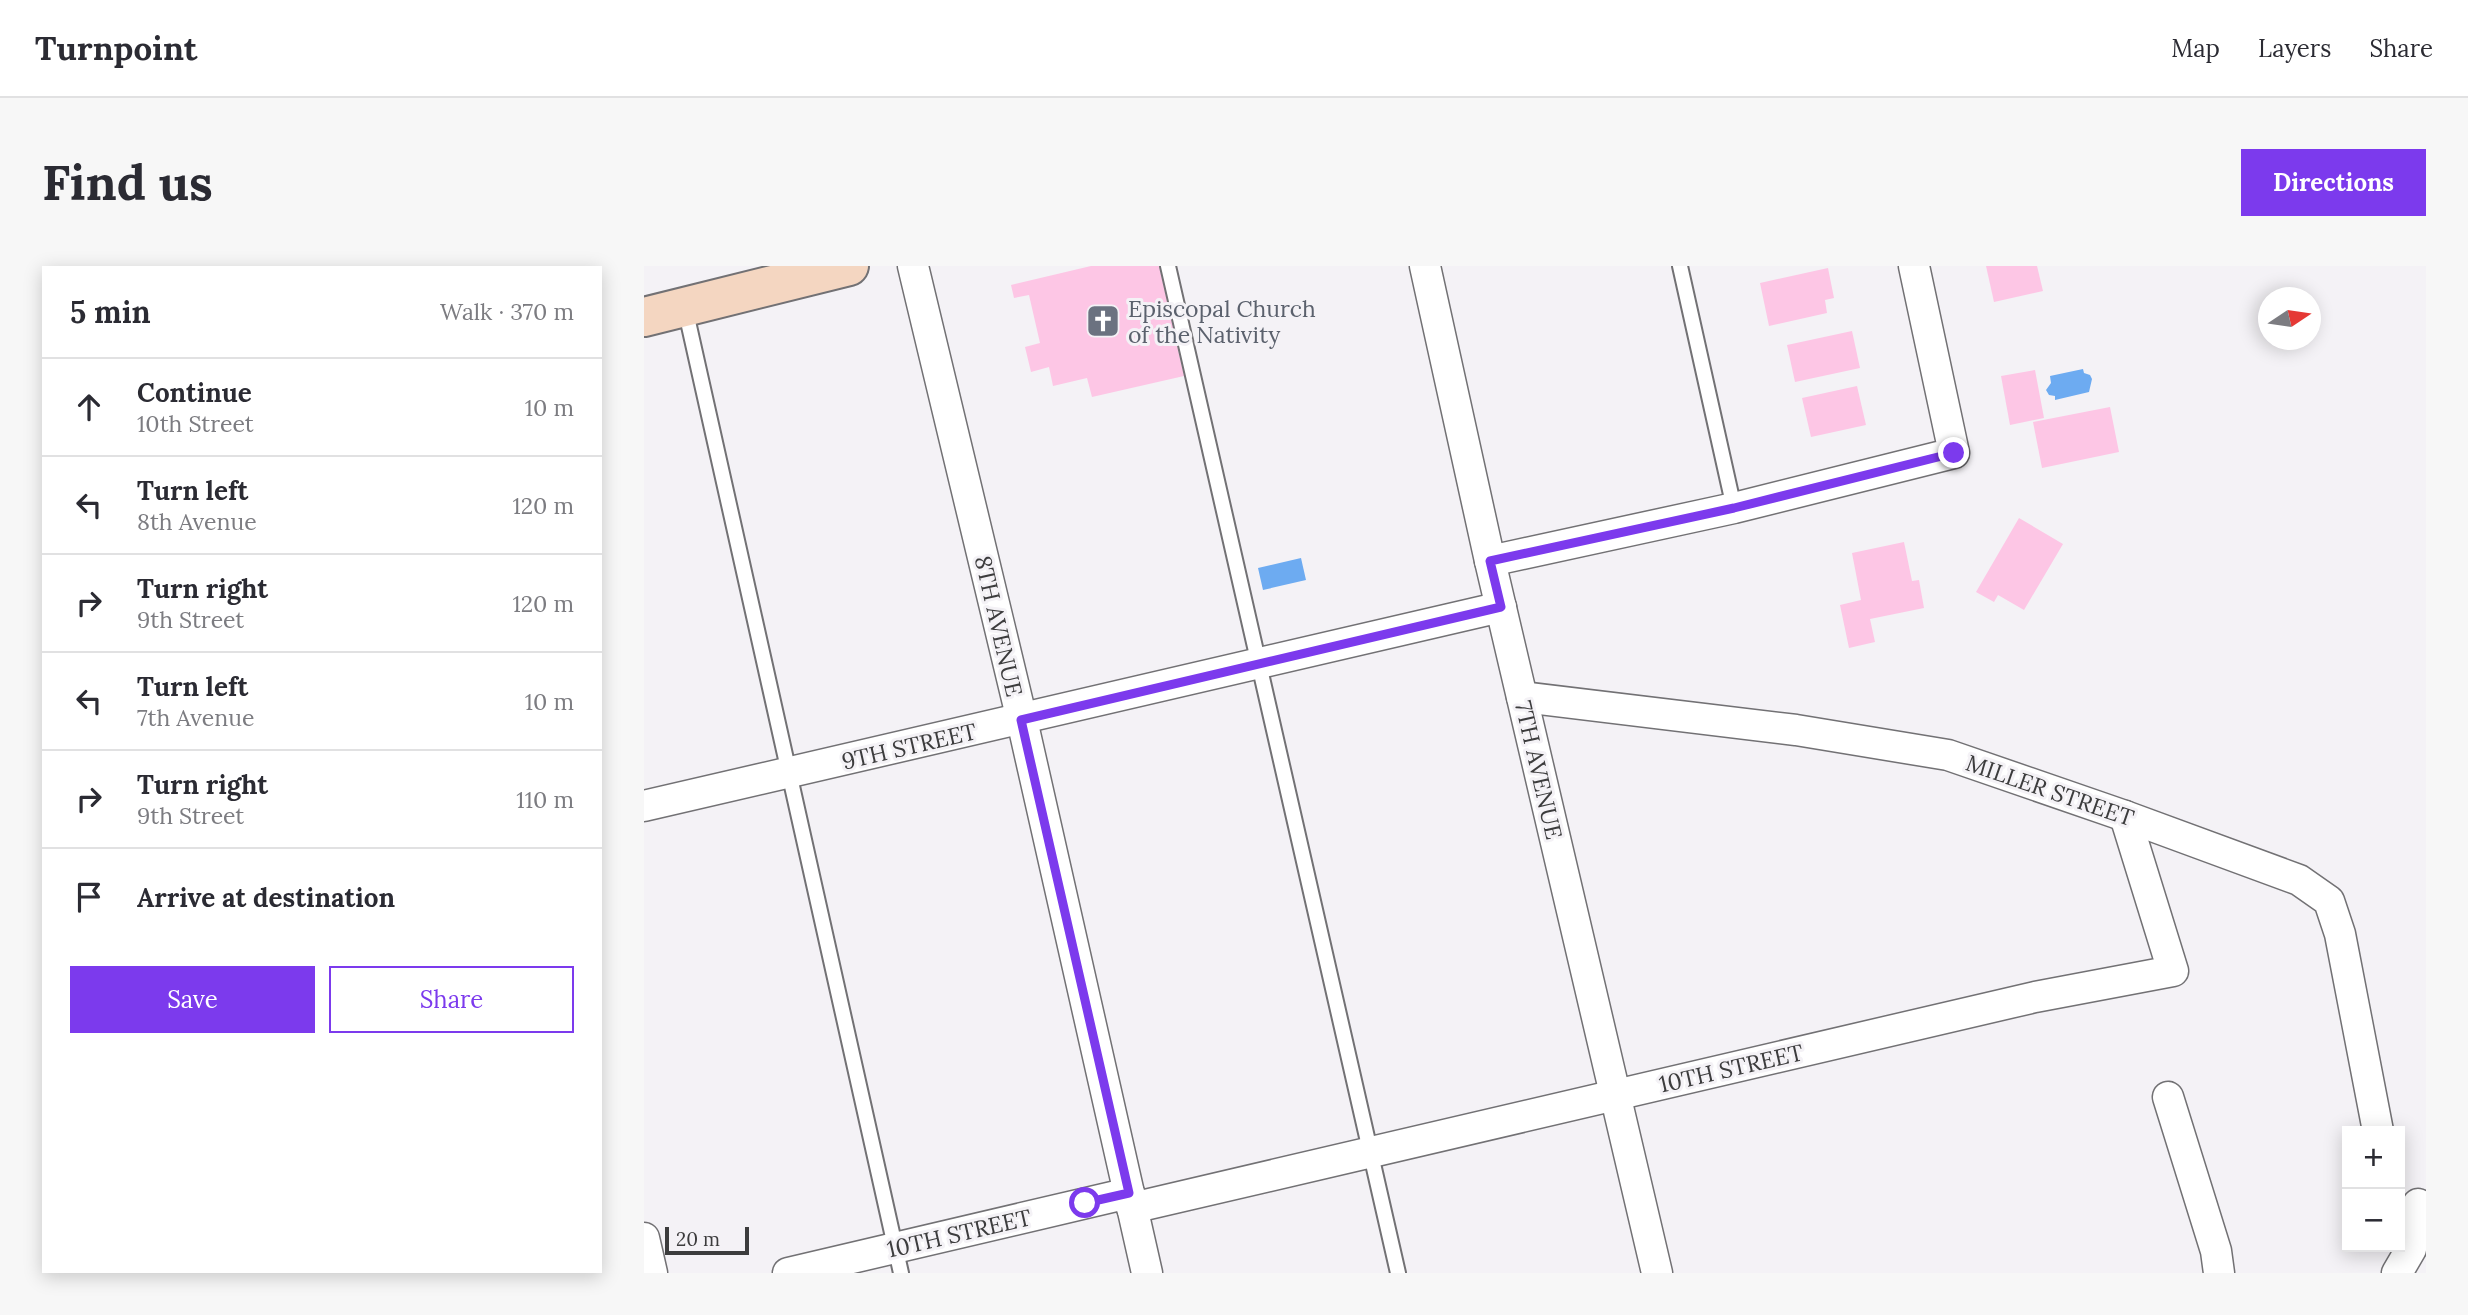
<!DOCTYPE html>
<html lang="en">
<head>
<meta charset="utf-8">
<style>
	:root { --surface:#fff; --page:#f7f7f7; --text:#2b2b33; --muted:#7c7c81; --line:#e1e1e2; --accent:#7c3aed }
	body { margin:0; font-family:Lora,serif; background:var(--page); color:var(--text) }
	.controls { position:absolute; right:21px; bottom:21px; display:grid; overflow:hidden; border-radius:0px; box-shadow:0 4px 18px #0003 }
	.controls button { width:63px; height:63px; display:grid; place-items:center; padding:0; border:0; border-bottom:2px solid var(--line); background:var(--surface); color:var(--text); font:35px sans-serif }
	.compass { position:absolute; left:1614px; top:21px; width:63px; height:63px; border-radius:50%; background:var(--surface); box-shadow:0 4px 18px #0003; rotate:77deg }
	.scale { position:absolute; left:21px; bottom:18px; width:84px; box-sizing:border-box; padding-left:7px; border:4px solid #3c3c3d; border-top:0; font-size:19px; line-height:24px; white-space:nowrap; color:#3c3c3d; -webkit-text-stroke:5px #f4f2f6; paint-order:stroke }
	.stop { position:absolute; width:21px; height:21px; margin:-16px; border:5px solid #7c3aed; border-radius:50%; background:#fff }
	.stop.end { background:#7c3aed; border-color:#fff; box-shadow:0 2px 7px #0008 }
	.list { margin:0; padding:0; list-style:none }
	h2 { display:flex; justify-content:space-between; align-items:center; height:91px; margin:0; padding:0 28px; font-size:30px }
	h2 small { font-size:23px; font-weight:400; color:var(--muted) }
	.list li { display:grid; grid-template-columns:46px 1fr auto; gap:21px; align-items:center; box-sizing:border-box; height:98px; padding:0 28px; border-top:2px solid var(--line) }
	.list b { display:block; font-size:26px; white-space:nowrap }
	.list p { margin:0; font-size:23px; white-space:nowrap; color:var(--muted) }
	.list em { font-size:23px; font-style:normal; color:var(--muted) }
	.actions { display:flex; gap:14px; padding:21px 28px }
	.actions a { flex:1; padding:16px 0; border:2px solid var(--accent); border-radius:0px; text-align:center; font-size:24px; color:var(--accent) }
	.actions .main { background:var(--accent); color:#fff }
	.icon { flex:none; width:38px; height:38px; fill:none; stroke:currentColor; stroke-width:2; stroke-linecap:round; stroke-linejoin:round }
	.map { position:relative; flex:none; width:1782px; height:1007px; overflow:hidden; border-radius:0px }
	header { display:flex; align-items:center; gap:42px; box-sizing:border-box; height:98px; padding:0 35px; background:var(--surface); border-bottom:2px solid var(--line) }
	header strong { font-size:33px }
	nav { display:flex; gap:38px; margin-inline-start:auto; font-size:24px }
	.intro { display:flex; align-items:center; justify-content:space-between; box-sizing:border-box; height:168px; padding:0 42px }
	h1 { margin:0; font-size:49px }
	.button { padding:18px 32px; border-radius:0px; background:var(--accent); color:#fff; font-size:24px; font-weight:700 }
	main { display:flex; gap:42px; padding:0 42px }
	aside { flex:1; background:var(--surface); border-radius:0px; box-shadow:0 4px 18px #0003 }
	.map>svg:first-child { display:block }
	.water { fill:#6dabf1 }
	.building { fill:#fdc6e5 }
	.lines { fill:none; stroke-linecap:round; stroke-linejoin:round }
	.lane-casing { stroke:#727174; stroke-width:18 }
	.street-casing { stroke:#727174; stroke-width:33 }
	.secondary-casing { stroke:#727174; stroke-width:42 }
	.lane { stroke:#fff; stroke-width:14 }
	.street { stroke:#fff; stroke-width:30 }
	.secondary { stroke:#f4d6c1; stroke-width:38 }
	.route { stroke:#7c3aed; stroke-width:9 }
	.labels { text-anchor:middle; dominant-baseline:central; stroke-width:6; stroke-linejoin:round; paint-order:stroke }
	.worship-label { font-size:23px; fill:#5b616d; stroke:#f4f2f6; text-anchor:start }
	.street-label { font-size:23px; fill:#3c3c3d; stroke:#f4f2f6 }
</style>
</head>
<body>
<header>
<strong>Turnpoint</strong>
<nav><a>Map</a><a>Layers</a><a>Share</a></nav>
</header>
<div class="intro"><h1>Find us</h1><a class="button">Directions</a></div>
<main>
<aside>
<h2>5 min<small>Walk · 370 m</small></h2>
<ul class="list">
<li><svg class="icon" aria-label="ahead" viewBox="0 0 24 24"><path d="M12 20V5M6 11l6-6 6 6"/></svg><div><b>Continue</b><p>10th Street</p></div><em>10 m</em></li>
<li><svg class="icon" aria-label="left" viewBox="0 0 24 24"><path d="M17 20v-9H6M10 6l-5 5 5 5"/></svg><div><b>Turn left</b><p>8th Avenue</p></div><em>120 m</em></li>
<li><svg class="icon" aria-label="right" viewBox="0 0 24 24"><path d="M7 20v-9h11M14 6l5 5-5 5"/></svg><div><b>Turn right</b><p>9th Street</p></div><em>120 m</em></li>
<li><svg class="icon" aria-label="left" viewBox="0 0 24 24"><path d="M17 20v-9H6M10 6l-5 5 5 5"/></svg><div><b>Turn left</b><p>7th Avenue</p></div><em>10 m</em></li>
<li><svg class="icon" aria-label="right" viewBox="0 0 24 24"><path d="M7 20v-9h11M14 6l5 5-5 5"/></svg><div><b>Turn right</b><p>9th Street</p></div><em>110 m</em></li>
<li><svg class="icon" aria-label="arrive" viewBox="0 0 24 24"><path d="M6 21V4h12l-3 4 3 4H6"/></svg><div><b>Arrive at destination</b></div></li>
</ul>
<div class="actions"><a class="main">Save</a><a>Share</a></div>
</aside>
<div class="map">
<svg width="1782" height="1007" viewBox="0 0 1782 1007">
	<rect width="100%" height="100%" fill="#f4f2f6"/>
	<g class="water">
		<polygon points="1439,103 1440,107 1446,109 1448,113 1445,126 1411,134 1411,130 1405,129 1402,124 1407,117 1406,110"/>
		<polygon points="657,292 662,314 619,324 614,302"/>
	</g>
	<g class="building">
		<polygon points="447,0 515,0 540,110 448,131 443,112 409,120 405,101 387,106 381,81 396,77 385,29 370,32 367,19"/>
		<polygon points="1342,0 1393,0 1399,25 1350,36"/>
		<polygon points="1184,2 1190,32 1181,34 1183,47 1125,60 1116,17"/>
		<polygon points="1208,65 1216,102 1151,116 1143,79"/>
		<polygon points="1391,104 1400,152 1366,159 1357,110"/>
		<polygon points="1213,120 1222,159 1167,171 1158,132"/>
		<polygon points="1466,141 1475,186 1398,202 1389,156"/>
		<polygon points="1375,252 1419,278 1380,344 1354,329 1350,336 1332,326"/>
		<polygon points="1260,276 1268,315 1275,314 1280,342 1226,353 1231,376 1205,382 1196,339 1217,334 1208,287"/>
	</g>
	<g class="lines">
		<defs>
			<g id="lane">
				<polyline points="524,0 754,1007"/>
				<polyline points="1036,0 1090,242"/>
				<polyline points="41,42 257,1007"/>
			</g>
			<g id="street">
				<polyline points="269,0 378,454 503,1007"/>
				<polyline points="781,0 846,295 1013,1007"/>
				<polyline points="846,295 1090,242 1310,187 1270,0"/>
				<polyline points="878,431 1152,464 1304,489 1481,550 1655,614 1685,635 1696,668 1734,865"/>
				<polyline points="0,540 857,341"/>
				<polyline points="1524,831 1572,985 1575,1007"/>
				<polyline points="488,942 1391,731 1529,705 1481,550"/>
				<polyline points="0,972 8,1007"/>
				<polyline points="144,1007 485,927"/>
				<polyline points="1753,1007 1767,983 1774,938"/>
			</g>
			<polyline id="secondary" points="0,51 205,0"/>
		</defs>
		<use href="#lane" class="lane-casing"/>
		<use href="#street" class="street-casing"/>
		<use href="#secondary" class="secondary-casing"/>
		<use href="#lane" class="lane"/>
		<use href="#street" class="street"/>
		<use href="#secondary" class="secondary"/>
	</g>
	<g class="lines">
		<polyline class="route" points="441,937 485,927 377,454 857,341 846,295 1090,242 1310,187"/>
	</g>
	<defs>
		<symbol id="church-square" viewBox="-11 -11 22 22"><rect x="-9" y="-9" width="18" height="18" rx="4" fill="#6b7280" stroke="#f4f2f6"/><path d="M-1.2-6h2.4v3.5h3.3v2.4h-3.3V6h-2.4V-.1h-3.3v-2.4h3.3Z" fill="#fff"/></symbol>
	</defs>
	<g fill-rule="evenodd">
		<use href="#church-square" x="440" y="36" width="38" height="38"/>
	</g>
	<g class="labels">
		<g class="worship-label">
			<text x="484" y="42">Episcopal Church<tspan x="484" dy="26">of the Nativity</tspan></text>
		</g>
		<g class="street-label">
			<text transform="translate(355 360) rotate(77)">8TH AVENUE</text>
			<text transform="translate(265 480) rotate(-13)">9TH STREET</text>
			<text transform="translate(895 504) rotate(77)">7TH AVENUE</text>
			<text transform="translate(1406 524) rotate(19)">MILLER STREET</text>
			<text transform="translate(1087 802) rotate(-13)">10TH STREET</text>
			<text transform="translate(315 967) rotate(-13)">10TH STREET</text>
		</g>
	</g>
</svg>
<div class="controls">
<button>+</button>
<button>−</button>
</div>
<svg class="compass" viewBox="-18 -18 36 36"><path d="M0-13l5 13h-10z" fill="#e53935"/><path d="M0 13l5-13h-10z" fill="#7c7c81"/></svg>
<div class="scale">20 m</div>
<div class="stop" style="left:441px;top:937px"></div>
<div class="stop end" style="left:1310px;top:187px"></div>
</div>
</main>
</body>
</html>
